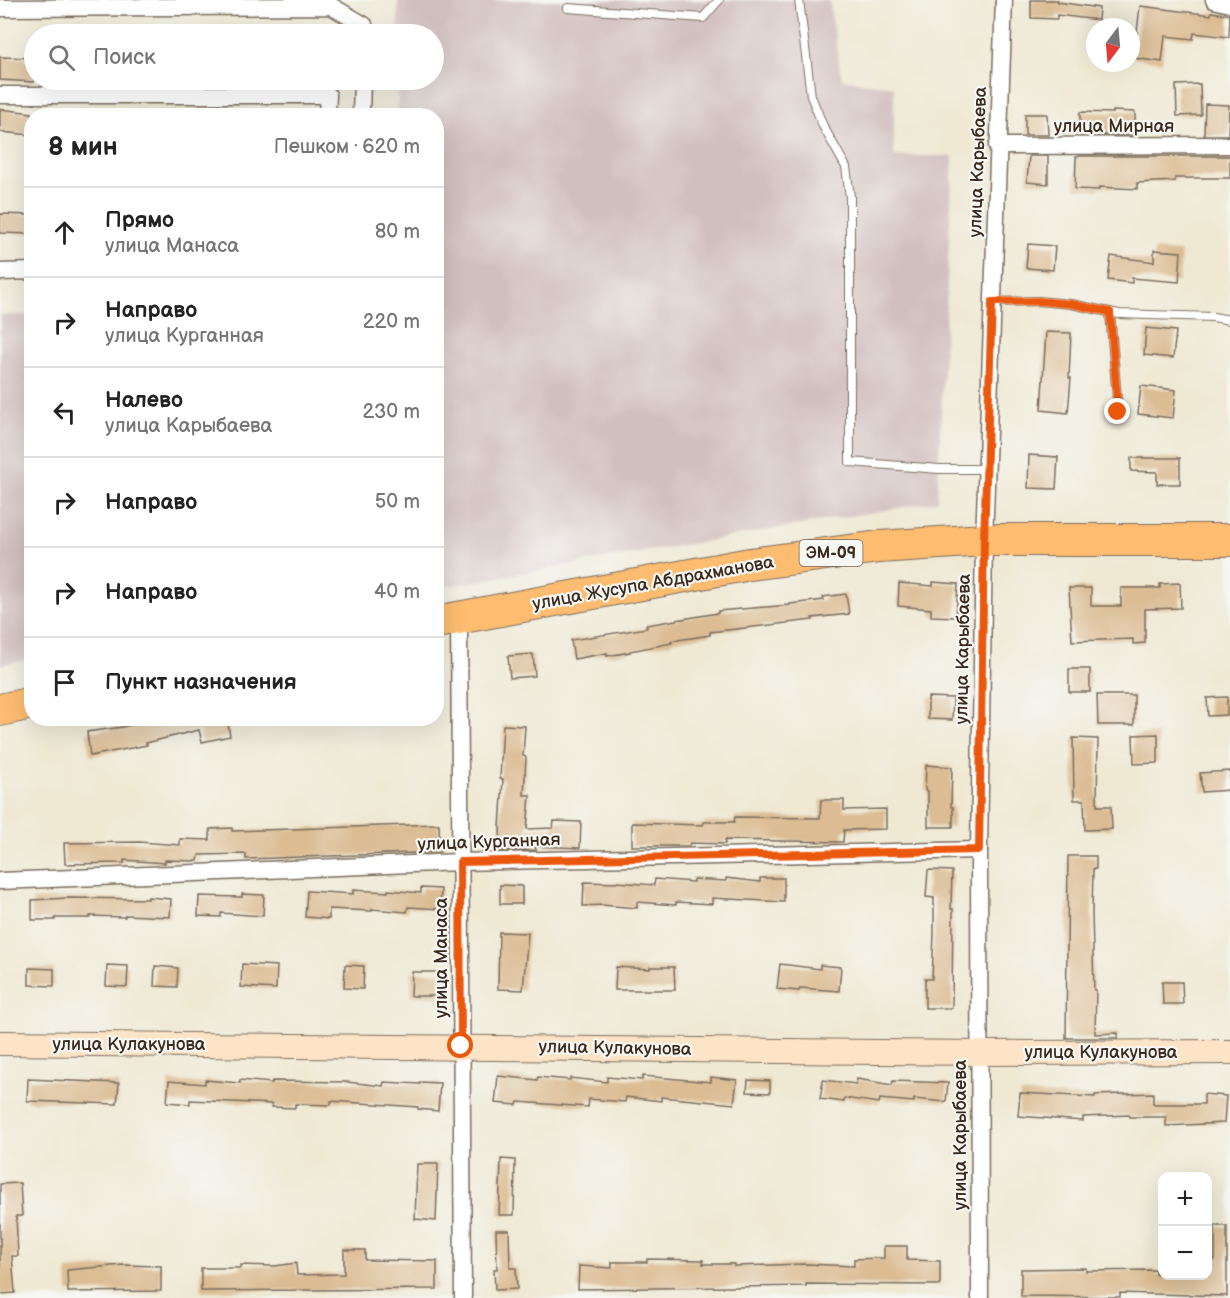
<!DOCTYPE html>
<html lang="ru">
<head>
<meta charset="utf-8">
<style>
	:root { --surface:#fff; --page:#f2f2f2; --text:#222; --muted:#767676; --line:#e0e0e0 }
	body { margin:0; font-family:"Balsamiq Sans",sans-serif; background:var(--page); color:var(--text) }
	.controls { position:absolute; right:18px; bottom:18px; display:grid; overflow:hidden; border-radius:12px; box-shadow:0 6px 24px #0002 }
	.controls button { width:54px; height:54px; display:grid; place-items:center; padding:0; border:0; border-bottom:2px solid var(--line); background:var(--surface); color:var(--text); font:30px sans-serif }
	.compass { position:absolute; left:1086px; top:18px; width:54px; height:54px; border-radius:50%; background:var(--surface); box-shadow:0 6px 24px #0002; rotate:196deg }
	.stop { position:absolute; width:18px; height:18px; margin:-14px; border:4px solid #ea580c; border-radius:50%; background:#fff }
	.stop.end { background:#ea580c; border-color:#fff; box-shadow:0 2px 6px #0008 }
	.list { margin:0; padding:0; list-style:none }
	h2 { display:flex; justify-content:space-between; align-items:center; height:78px; margin:0; padding:0 24px; font-size:26px }
	h2 small { font-size:20px; font-weight:400; color:var(--muted) }
	.list li { display:grid; grid-template-columns:39px 1fr auto; gap:18px; align-items:center; box-sizing:border-box; height:90px; padding:0 24px; border-top:2px solid var(--line) }
	.list b { display:block; font-size:22px; white-space:nowrap }
	.list p { margin:0; font-size:20px; white-space:nowrap; color:var(--muted) }
	.list em { font-size:20px; font-style:normal; color:var(--muted) }
	.icon { flex:none; width:33px; height:33px; fill:none; stroke:currentColor; stroke-width:2; stroke-linecap:round; stroke-linejoin:round }
	.map { position:relative; flex:none; width:1230px; height:1298px; overflow:hidden }
	.search { position:absolute; background:var(--surface); box-shadow:0 6px 24px #0002; left:24px; top:24px; width:420px; height:66px; display:flex; align-items:center; gap:15px; box-sizing:border-box; padding:0 21px; border-radius:33px; color:var(--muted); font-size:22px }
	.panel { position:absolute; background:var(--surface); box-shadow:0 6px 24px #0002; left:24px; top:108px; width:420px; height:618px; border-radius:24px }
	.map>svg:first-child { display:block }
	.industrial { fill:#d1bfbf }
	.building { fill:#dbbc93 }
	.lines { fill:none; stroke-linecap:round; stroke-linejoin:round }
	.lane-casing { stroke:#7a6d5e; stroke-width:10 }
	.street-casing { stroke:#7a6d5e; stroke-width:19 }
	.secondary-casing { stroke:#7a6d5e; stroke-width:26 }
	.highway-casing { stroke:#7a6d5e; stroke-width:34 }
	.lane { stroke:#fff; stroke-width:8 }
	.street { stroke:#fff; stroke-width:16 }
	.secondary { stroke:#fee4c6; stroke-width:24 }
	.highway { stroke:#fdbc70; stroke-width:32 }
	.route { stroke:#ea580c; stroke-width:8 }
	.labels { text-anchor:middle; dominant-baseline:central; stroke-width:4.5; stroke-linejoin:round; paint-order:stroke }
	.shield { fill:#f6f6f2; stroke:#73675e; stroke-width:1.5 }
	.shield-label { font-size:16px; font-weight:bold; fill:#3b2a1e }
	.street-label { font-size:18px; fill:#3b2a1e; stroke:#f6f6f2 }
</style>
</head>
<body>
<div class="map">
<svg width="1230" height="1298" viewBox="0 0 1230 1298">
	<rect width="100%" height="100%" fill="#f6f6f2"/>
	<filter id="ink" filterUnits="userSpaceOnUse"><feTurbulence type="fractalNoise" baseFrequency=".0167" numOctaves="2"/><feDisplacementMap in="SourceGraphic" scale="12" xChannelSelector="R" yChannelSelector="G"/><feConvolveMatrix kernelMatrix="1 2 1 2 8 2 1 2 1" color-interpolation-filters="sRGB"/></filter>
	<filter id="wash" filterUnits="userSpaceOnUse"><feTurbulence type="fractalNoise" baseFrequency=".008" numOctaves="4" result="noise"/><feDisplacementMap in="SourceGraphic" scale="24" xChannelSelector="R" yChannelSelector="G"/><feGaussianBlur stdDeviation="1.35" result="paint"/><feColorMatrix in="noise" values="0 0 0 0 0 0 0 0 0 0 0 0 0 0 0 0 0 1.4 0 .05"/><feComposite in="paint" operator="in"/></filter>
	<g filter="url(#wash)">
		<rect width="100%" height="100%" fill="#efe9d4"/>
		<g class="industrial">
			<polygon points="398,0 829,0 842,79 894,87 894,156 953,156 937,501 437,588 436,116 397,116 398,80 434,80 434,34 398,34"/>
			<polygon points="0,315 31,315 32,659 0,665"/>
		</g>
		<g id="blocks">
			<g class="building">
				<polygon points="1031,0 1058,0 1057,2 1099,8 1098,20 1057,15 1057,19 1031,18"/>
				<polygon points="1140,6 1211,15 1211,12 1230,15 1229,37 1194,33 1193,39 1165,36 1162,62 1134,58"/>
				<polygon points="0,57 34,58 34,82 0,80"/>
				<polygon points="1200,84 1201,115 1177,116 1176,85"/>
				<polygon points="1205,104 1229,105 1228,135 1204,135"/>
				<polygon points="0,109 32,113 32,135 0,132"/>
				<polygon points="1113,111 1135,112 1135,135 1080,135 1080,112 1113,113"/>
				<polygon points="1025,114 1047,114 1048,135 1025,135"/>
				<polygon points="1029,156 1048,156 1048,184 1027,182"/>
				<polygon points="1080,156 1230,156 1230,178 1175,178 1175,181 1137,183 1137,189 1099,187 1099,190 1075,189 1076,157"/>
				<polygon points="0,214 32,215 32,234 0,233"/>
				<polygon points="1028,244 1055,246 1053,270 1026,268"/>
				<polygon points="1154,250 1181,252 1179,282 1132,278 1132,283 1108,280 1111,256 1154,262"/>
				<polygon points="1146,328 1176,331 1173,358 1144,355"/>
				<polygon points="1046,332 1071,333 1069,378 1071,378 1068,413 1041,410"/>
				<polygon points="1141,386 1176,390 1173,418 1138,414"/>
				<polygon points="1029,455 1058,457 1056,489 1028,488"/>
				<polygon points="1131,458 1180,458 1180,484 1157,484 1157,472 1131,471"/>
				<polygon points="933,582 958,584 956,617 931,616 931,609 898,606 899,583 933,586"/>
				<polygon points="1180,583 1181,608 1145,609 1145,643 1133,644 1133,639 1072,641 1069,588 1091,588 1091,606 1121,606 1121,588 1160,588 1160,584"/>
				<polygon points="846,594 849,614 812,618 813,620 710,632 710,635 671,641 672,643 630,651 630,652 607,656 607,653 574,659 571,640 647,628 646,625 718,613 718,611 790,605 790,604 824,600 823,597"/>
				<polygon points="533,654 535,676 510,678 508,656"/>
				<rect x="1069" y="669" width="21" height="23"/>
				<polygon points="1097,695 1134,695 1134,725 1098,725"/>
				<polygon points="928,697 953,698 952,720 928,719"/>
				<polygon points="1227,697 1227,715 1208,716 1207,698"/>
				<polygon points="160,718 227,718 230,736 202,742 199,730 146,743 147,745 90,756 87,732 122,727"/>
				<polygon points="503,725 525,726 523,756 526,757 524,795 530,795 527,829 553,828 554,821 581,822 580,848 535,846 536,850 501,851 500,828 503,779 500,779"/>
				<polygon points="1158,734 1158,763 1134,764 1133,735"/>
				<polygon points="1073,738 1098,739 1097,806 1111,806 1112,829 1085,830 1084,800 1074,800"/>
				<polygon points="926,765 952,767 951,807 953,807 953,827 928,827 928,791 925,790"/>
				<polygon points="1230,771 1230,790 1202,792 1200,773"/>
				<polygon points="821,800 844,800 844,810 886,809 886,829 844,830 843,842 725,840 725,844 690,843 689,846 632,846 632,823 703,825 704,822 734,822 735,817 820,818"/>
				<polygon points="439,824 440,852 246,859 246,854 199,855 198,861 165,860 165,863 124,860 124,863 65,864 64,843 139,842 180,845 180,839 210,840 210,829 232,828 232,831"/>
				<polygon points="1068,856 1096,856 1096,869 1093,869 1092,913 1094,990 1096,990 1095,1034 1118,1033 1118,1038 1066,1038"/>
				<polygon points="928,870 952,871 951,909 953,909 952,1008 925,1008 925,979 932,979 934,934 934,898 926,897"/>
				<polygon points="726,878 760,882 760,878 784,878 784,902 712,898 712,904 676,902 676,905 637,902 637,908 602,905 583,906 584,882 616,883 616,882 654,885 655,879 693,882 693,879 726,881"/>
				<polygon points="500,885 522,886 522,904 500,904"/>
				<polygon points="421,888 441,889 440,909 408,907 407,912 372,909 372,911 329,909 329,919 305,917 307,891 353,894 353,890 388,892 388,890 421,893"/>
				<polygon points="242,894 264,895 263,916 221,913 221,917 198,916 199,896 242,897"/>
				<polygon points="148,897 171,899 170,917 125,915 125,917 90,916 90,918 55,918 55,920 32,920 32,900 68,898 148,899"/>
				<polygon points="499,932 528,933 523,990 498,989"/>
				<polygon points="242,964 277,966 276,989 241,987"/>
				<polygon points="780,964 820,969 820,965 841,967 839,991 800,988 799,991 777,989"/>
				<polygon points="107,965 128,966 127,987 106,986"/>
				<polygon points="345,965 364,966 363,989 344,988"/>
				<polygon points="155,966 178,968 177,987 154,986"/>
				<polygon points="616,967 650,969 650,967 674,967 675,990 615,990"/>
				<polygon points="29,968 54,969 54,986 29,985"/>
				<polygon points="412,972 441,972 441,996 411,996"/>
				<polygon points="1162,982 1182,982 1183,1004 1163,1004"/>
				<polygon points="498,1076 537,1080 538,1077 570,1080 570,1078 607,1082 607,1077 642,1080 643,1076 711,1082 711,1077 737,1080 734,1104 661,1097 661,1101 626,1097 625,1102 589,1099 588,1107 518,1102 517,1105 495,1103"/>
				<polygon points="28,1079 119,1083 117,1104 27,1101"/>
				<polygon points="857,1079 892,1085 893,1081 948,1083 946,1102 914,1099 914,1102 880,1099 879,1103 844,1098 844,1102 820,1099 823,1080 856,1084"/>
				<polygon points="205,1080 240,1083 240,1080 272,1083 272,1081 347,1082 383,1086 384,1082 420,1084 420,1082 440,1083 438,1111 418,1109 418,1107 331,1101 331,1105 295,1104 295,1108 272,1107 272,1104 190,1100 190,1104 167,1102 169,1081 205,1084"/>
				<polygon points="748,1080 770,1081 770,1093 747,1092"/>
				<polygon points="1020,1093 1095,1097 1095,1095 1153,1093 1153,1104 1204,1104 1204,1094 1226,1096 1224,1123 1166,1126 1166,1117 1130,1117 1129,1115 1083,1117 1083,1121 1018,1116"/>
				<polygon points="501,1159 515,1160 514,1215 499,1215"/>
				<polygon points="417,1164 438,1164 436,1221 415,1219"/>
				<polygon points="20,1183 22,1216 16,1216 18,1256 12,1256 15,1293 0,1294 0,1184"/>
				<polygon points="1215,1226 1227,1226 1227,1296 1120,1293 1120,1297 1021,1296 1021,1269 1086,1268 1086,1271 1156,1270 1156,1275 1208,1275 1208,1260 1215,1260"/>
				<polygon points="496,1230 509,1230 510,1268 516,1268 517,1289 495,1290 494,1269 497,1269"/>
				<polygon points="884,1246 907,1246 907,1260 940,1261 940,1285 806,1284 806,1286 578,1289 579,1266 612,1268 612,1262 647,1262 647,1259 703,1260 703,1264 734,1264 734,1266 805,1264 854,1266 854,1259 884,1258"/>
				<polygon points="344,1250 365,1250 365,1260 437,1261 437,1289 201,1291 201,1268 241,1268 241,1265 275,1266 296,1263 297,1275 344,1274"/>
				<polygon points="123,1265 161,1266 161,1291 68,1292 67,1270"/>
			</g>
		</g>
	</g>
	<g filter="url(#ink)">
		<use href="#blocks" fill-opacity="0" stroke="#7a6d5e" stroke-width="1.5"/>
		<g class="lines">
			<defs>
				<g id="lane">
					<polyline points="799,0 811,96 823,126 846,167 850,197 850,462 939,469 987,469"/>
					<polyline points="568,8 703,18 719,0"/>
					<polyline points="992,302 1038,301 1071,304 1119,314 1213,317 1230,320"/>
					<polyline points="1110,312 1118,412"/>
				</g>
				<g id="street">
					<polyline points="1214,0 1230,4"/>
					<polyline points="0,8 331,6 364,25 363,34"/>
					<polyline points="0,95 328,95 327,116"/>
					<polyline points="361,116 362,80"/>
					<polyline points="997,146 1230,145"/>
					<polyline points="0,272 32,271"/>
					<polyline points="459,618 463,1298"/>
					<polyline points="0,881 460,862 979,850"/>
					<polyline points="980,1298 979,850 984,540 1004,0"/>
				</g>
				<polyline id="secondary" points="0,1043 979,1053 1230,1052"/>
				<g id="highway">
					<polyline points="436,622 750,564 879,547 984,540 1230,540"/>
					<polyline points="0,710 32,703"/>
				</g>
			</defs>
			<use href="#lane" class="lane-casing"/>
			<use href="#street" class="street-casing"/>
			<use href="#secondary" class="secondary-casing"/>
			<use href="#highway" class="highway-casing"/>
			<use href="#lane" class="lane"/>
			<use href="#street" class="street"/>
			<use href="#secondary" class="secondary"/>
			<use href="#highway" class="highway"/>
		</g>
	</g>
	<g class="lines" filter="url(#ink)">
		<polyline class="route" points="461,1046 460,862 979,850 984,540 992,302 1038,301 1071,304 1110,312 1118,412"/>
	</g>
	<g class="labels">
		<rect class="shield" x="799.5" y="540" width="63" height="26" rx="4.5"/>
		<g class="shield-label">
			<text x="831" y="553">ЭМ-09</text>
		</g>
		<g class="street-label">
			<text x="1114" y="126">улица Мирная</text>
			<text transform="translate(978 162) rotate(-88)">улица Карыбаева</text>
			<text transform="translate(653 583) rotate(-10)">улица Жусупа Абдрахманова</text>
			<text transform="translate(963 649) rotate(-89)">улица Карыбаева</text>
			<text transform="translate(489 842) rotate(-2)">улица Курганная</text>
			<text transform="translate(441 958) rotate(-90)">улица Манаса</text>
			<text x="129" y="1044">улица Кулакунова</text>
			<text transform="translate(615 1048) rotate(1)">улица Кулакунова</text>
			<text x="1101" y="1052">улица Кулакунова</text>
			<text transform="translate(960 1135) rotate(-90)">улица Карыбаева</text>
		</g>
	</g>
</svg>
<div class="controls">
<button>+</button>
<button>−</button>
</div>
<svg class="compass" viewBox="-18 -18 36 36"><path d="M0-13l5 13h-10z" fill="#e53935"/><path d="M0 13l5-13h-10z" fill="#767676"/></svg>
<div class="stop" style="left:461px;top:1046px"></div>
<div class="stop end" style="left:1118px;top:412px"></div>
<div class="search"><svg class="icon" aria-label="search" viewBox="0 0 24 24"><circle cx="10" cy="10" r="6"/><path d="M15 15l6 6"/></svg>Поиск</div>
<section class="panel">
<h2>8 мин<small>Пешком · 620 m</small></h2>
<ul class="list">
<li><svg class="icon" aria-label="ahead" viewBox="0 0 24 24"><path d="M12 20V5M6 11l6-6 6 6"/></svg><div><b>Прямо</b><p>улица Манаса</p></div><em>80 m</em></li>
<li><svg class="icon" aria-label="right" viewBox="0 0 24 24"><path d="M7 20v-9h11M14 6l5 5-5 5"/></svg><div><b>Направо</b><p>улица Курганная</p></div><em>220 m</em></li>
<li><svg class="icon" aria-label="left" viewBox="0 0 24 24"><path d="M17 20v-9H6M10 6l-5 5 5 5"/></svg><div><b>Налево</b><p>улица Карыбаева</p></div><em>230 m</em></li>
<li><svg class="icon" aria-label="right" viewBox="0 0 24 24"><path d="M7 20v-9h11M14 6l5 5-5 5"/></svg><div><b>Направо</b></div><em>50 m</em></li>
<li><svg class="icon" aria-label="right" viewBox="0 0 24 24"><path d="M7 20v-9h11M14 6l5 5-5 5"/></svg><div><b>Направо</b></div><em>40 m</em></li>
<li><svg class="icon" aria-label="arrive" viewBox="0 0 24 24"><path d="M6 21V4h12l-3 4 3 4H6"/></svg><div><b>Пункт назначения</b></div></li>
</ul>
</section>
</div>
</body>
</html>
